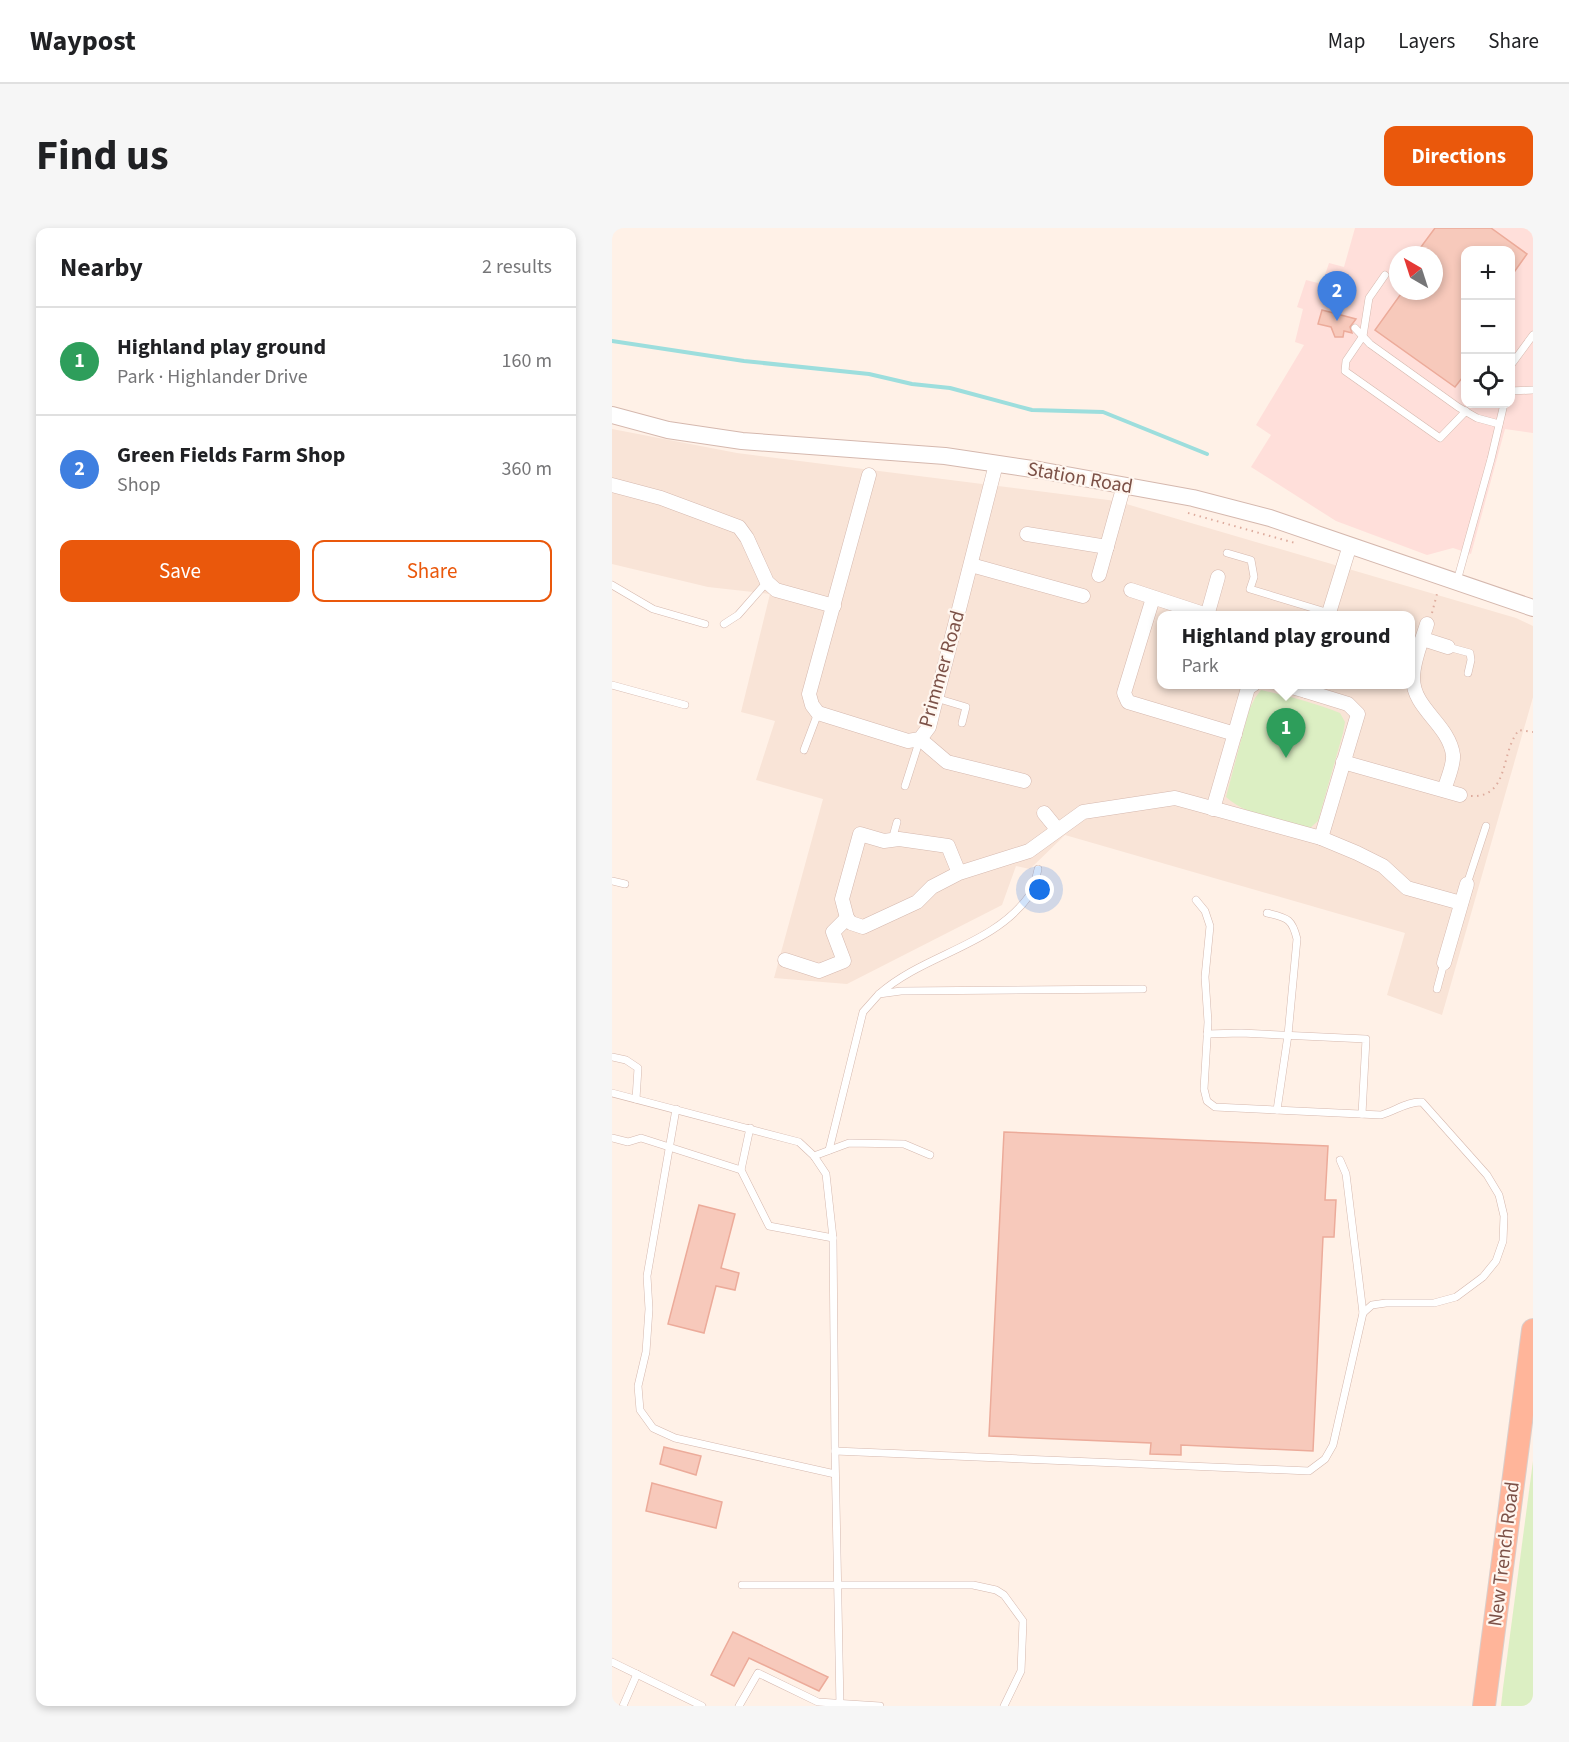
<!DOCTYPE html>
<html lang="en">
<head>
<meta charset="utf-8">
<style>
	:root { --surface:#fff; --page:#f6f6f6; --text:#202124; --muted:#757577; --line:#e0e0e0; --accent:#ea580c }
	body { margin:0; font-family:"Source Sans 3",sans-serif; background:var(--page); color:var(--text) }
	.controls { position:absolute; right:18px; top:18px; display:grid; overflow:hidden; border-radius:12px; box-shadow:0 3px 9px #0003 }
	.controls button { width:54px; height:54px; display:grid; place-items:center; padding:0; border:0; border-bottom:2px solid var(--line); background:var(--surface); color:var(--text); font:30px sans-serif }
	.compass { position:absolute; left:777px; top:18px; width:54px; height:54px; border-radius:50%; background:var(--surface); box-shadow:0 3px 9px #0003; rotate:321deg }
	.you { position:absolute; left:428px; top:662px; width:21px; height:21px; margin:-15px; border:4px solid #fff; border-radius:50%; background:#1a73e8; box-shadow:0 0 0 9px #1a73e833 }
	.badge { display:grid; place-items:center; width:39px; height:39px; border-radius:50%; background:var(--accent); color:#fff; font-size:20px; font-weight:700 }
	.pin { position:absolute; translate:-50% -50px; filter:drop-shadow(0 2px 3px #0008) }
	.pin::after { content:''; position:absolute; top:32px; width:21px; height:18px; background:inherit; clip-path:polygon(0 0,100% 0,50% 100%) }
	.popup { position:absolute; left:545px; top:383px; width:258px; height:78px; box-sizing:border-box; display:grid; place-content:center; border-radius:12px; background:var(--surface); filter:drop-shadow(0 2px 4px #0005); font-size:20px; white-space:nowrap; color:var(--muted) }
	.popup b { font-size:22px; color:var(--text) }
	.popup::after { content:''; position:absolute; left:50%; top:100%; margin-left:-12px; border:12px solid transparent; border-top-color:var(--surface) }
	.list { margin:0; padding:0; list-style:none }
	h2 { display:flex; justify-content:space-between; align-items:center; height:78px; margin:0; padding:0 24px; font-size:26px }
	h2 small { font-size:20px; font-weight:400; color:var(--muted) }
	.list li { display:grid; grid-template-columns:39px 1fr auto; gap:18px; align-items:center; box-sizing:border-box; height:108px; padding:0 24px; border-top:2px solid var(--line) }
	.list b { display:block; font-size:22px; white-space:nowrap }
	.list p { margin:0; font-size:20px; white-space:nowrap; color:var(--muted) }
	.list em { font-size:20px; font-style:normal; color:var(--muted) }
	.actions { display:flex; gap:12px; padding:18px 24px }
	.actions a { flex:1; padding:14px 0; border:2px solid var(--accent); border-radius:12px; text-align:center; font-size:21px; color:var(--accent) }
	.actions .main { background:var(--accent); color:#fff }
	.icon { flex:none; width:33px; height:33px; fill:none; stroke:currentColor; stroke-width:2; stroke-linecap:round; stroke-linejoin:round }
	.map { position:relative; flex:none; width:921px; height:1478px; overflow:hidden; border-radius:12px }
	header { display:flex; align-items:center; gap:36px; box-sizing:border-box; height:84px; padding:0 30px; background:var(--surface); border-bottom:2px solid var(--line) }
	header strong { font-size:28px }
	nav { display:flex; gap:33px; margin-inline-start:auto; font-size:21px }
	.intro { display:flex; align-items:center; justify-content:space-between; box-sizing:border-box; height:144px; padding:0 36px }
	h1 { margin:0; font-size:42px }
	.button { padding:15px 27px; border-radius:12px; background:var(--accent); color:#fff; font-size:21px; font-weight:700 }
	main { display:flex; gap:36px; padding:0 36px }
	aside { flex:1; background:var(--surface); border-radius:12px; box-shadow:0 3px 9px #0003 }
	.map>svg:first-child { display:block }
	.residential { fill:#f9e4d7; fill-rule:evenodd }
	.commercial { fill:#ffdfda; fill-rule:evenodd }
	.green { fill:#dcefc3 }
	.lines { fill:none; stroke-linecap:round; stroke-linejoin:round }
	.stream { stroke:#9ddedd; stroke-width:4 }
	.building { fill:#f7c9bb; stroke:#ecab9a; stroke-width:1.5 }
	.service-casing { stroke:#d5b8ae; stroke-width:8 }
	.minor-casing { stroke:#d5b8ae; stroke-width:15 }
	.tertiary-casing { stroke:#d5b8ae; stroke-width:18 }
	.trunk-casing { stroke:#dacecb; stroke-width:24 }
	.path { stroke:#ddab9d; stroke-width:2; stroke-dasharray:1.5 4.5; stroke-linecap:butt }
	.service { stroke:#fff; stroke-width:7 }
	.minor { stroke:#fff; stroke-width:14 }
	.tertiary { stroke:#fff; stroke-width:16 }
	.trunk { stroke:#ffb59a; stroke-width:22 }
	.labels { text-anchor:middle; dominant-baseline:central; stroke-width:4.5; stroke-linejoin:round; paint-order:stroke }
	.street-label { font-size:20px; fill:#7c5147; stroke:#fff6ef }
</style>
</head>
<body>
<header>
<strong>Waypost</strong>
<nav><a>Map</a><a>Layers</a><a>Share</a></nav>
</header>
<div class="intro"><h1>Find us</h1><a class="button">Directions</a></div>
<main>
<aside>
<h2>Nearby<small>2 results</small></h2>
<ul class="list">
<li><span class="badge" style="background:#2e9e5b">1</span><div><b>Highland play ground</b><p>Park · Highlander Drive</p></div><em>160 m</em></li>
<li><span class="badge" style="background:#3f7fe0">2</span><div><b>Green Fields Farm Shop</b><p>Shop</p></div><em>360 m</em></li>
</ul>
<div class="actions"><a class="main">Save</a><a>Share</a></div>
</aside>
<div class="map">
<svg width="921" height="1478" viewBox="0 0 921 1478">
	<rect width="100%" height="100%" fill="#fff1e7"/>
	<path class="residential" d="M 0,201 L 125,225 L 504,273 L 904,390 L 921,398 L 921,469 L 830,787 L 775,767 L 793,705 L 453,607 L 418,641 L 404,638 L 390,677 L 235,756 L 162,750 L 211,571 L 144,552 L 163,493 L 129,484 L 158,366 L 96,359 L 0,336 ZM 550,388 L 798,388 L 798,456 L 550,456 Z"/>
	<path class="commercial" d="M 743,0 L 921,0 L 921,205 L 893,201 L 859,326 L 841,320 L 815,327 L 724,293 L 639,239 L 659,207 L 644,197 L 692,117 L 683,114 L 691,81 L 685,79 L 694,52 L 710,56 L 717,35 L 732,39 ZM 854,22 L 898,22 L 898,176 L 854,176 ZM 786,27 L 822,27 L 822,63 L 786,63 Z"/>
	<g class="green">
		<path d="M 649,462 C 676,468 703,475 728,485 L 733,494 L 731,505 L 706,593 L 698,600 C 670,595 636,588 614,569 L 637,482 L 643,470 Z"/>
		<polygon points="921,1233 921,1478 889,1478 891,1460"/>
	</g>
	<g class="lines">
		<polyline class="stream" points="0,113 132,133 257,146 300,156 338,160 420,182 491,184 595,226"/>
	</g>
	<g class="building">
		<polygon points="823,0 879,0 915,26 898,50 898,22 854,22 854,145 843,159 763,102 791,63 822,63 822,27 803,27"/>
		<polygon points="710,82 744,91 738,99 740,105 732,103 731,109 723,109 719,99 706,96"/>
		<polygon points="392,904 716,918 713,972 724,972 722,1009 711,1009 701,1223 569,1217 569,1227 538,1226 539,1215 377,1208"/>
		<polygon points="87,977 123,986 109,1040 127,1045 123,1062 104,1058 92,1105 56,1096"/>
		<polygon points="52,1219 89,1228 84,1247 48,1236"/>
		<polygon points="40,1255 110,1274 104,1300 34,1283"/>
		<polygon points="121,1404 216,1449 207,1463 137,1430 122,1458 99,1447"/>
	</g>
	<g class="lines">
		<defs>
			<g id="service">
				<polyline points="773,47 757,70 751,108 734,133 733,143 828,210 854,183"/>
				<polyline points="743,100 758,116 846,179 865,190 887,196"/>
				<polyline points="898,141 899,137 921,107"/>
				<polyline points="898,163 921,162"/>
				<polyline points="615,325 639,332 642,349 638,361 727,388"/>
				<polyline points="845,353 879,231 892,176"/>
				<polyline points="0,357 41,381 93,396"/>
				<polyline points="112,396 126,387 155,354"/>
				<polyline points="836,419 858,425 859,432 856,445"/>
				<polyline points="0,457 73,477"/>
				<polyline points="324,470 354,479 350,495"/>
				<polyline points="192,522 206,485"/>
				<polyline points="293,558 308,511"/>
				<polyline points="280,612 285,594"/>
				<polyline points="0,653 13,656"/>
				<polyline points="855,656 874,598"/>
				<path d="M 655,685 C 675,690 680,690 685,711 L 676,807 L 665,882"/>
				<polyline points="825,761 832,735"/>
				<path d="M 267,766 C 312,726 381,718 417,668 C 422,661 424,650 426,641"/>
				<polyline points="595,806 629,805 754,811 750,886"/>
				<polyline points="0,829 14,832 26,840 24,871"/>
				<polyline points="0,865 187,914 202,928 214,946 221,1010 223,1223 228,1478"/>
				<polyline points="64,881 35,1048 37,1081 34,1124 26,1158 28,1182 41,1200 63,1210 223,1246"/>
				<polyline points="0,910 16,914 29,910 129,942 157,998 221,1010"/>
				<polyline points="217,922 251,784 267,766 289,763 531,761"/>
				<polyline points="202,928 237,915 292,916 318,927"/>
				<polyline points="728,932 734,946 751,1085"/>
				<polyline points="129,942 138,900"/>
				<path d="M 223,1223 L 697,1243 L 713,1231 L 721,1217 L 751,1085 L 760,1077 L 774,1075 L 822,1075 L 844,1069 L 871,1049 L 884,1033 L 891,1013 L 892,988 L 887,967 L 875,947 L 810,874 C 796,873 783,883 769,887 L 603,879 L 595,873 L 592,861 L 596,794 L 593,749 L 598,698 L 593,683 L 584,672"/>
				<polyline points="130,1357 361,1357 384,1362 392,1367 411,1393 409,1443 392,1478"/>
				<polyline points="0,1434 90,1478"/>
				<polyline points="11,1478 25,1446"/>
				<polyline points="127,1478 146,1445 206,1474 268,1478"/>
			</g>
			<g id="minor">
				<polyline points="257,247 197,466 200,477 206,485 296,513 308,511 317,499 384,236"/>
				<polyline points="0,257 49,270 127,299 135,310 155,354 164,362 222,378"/>
				<polyline points="415,306 495,319"/>
				<polyline points="359,337 471,368"/>
				<polyline points="487,347 512,257"/>
				<polyline points="519,362 595,387"/>
				<polyline points="541,370 512,465 516,474 623,506"/>
				<polyline points="595,388 606,349"/>
				<polyline points="716,388 738,317"/>
				<path d="M 815,396 C 810,413 801,432 801,450 C 801,481 837,496 841,527 C 842,537 835,552 832,562"/>
				<polyline points="811,411 836,419"/>
				<polyline points="669,456 694,463"/>
				<polyline points="696,456 694,463 736,476 746,486 709,610"/>
				<polyline points="308,511 335,534 412,553"/>
				<polyline points="731,534 848,567"/>
				<polyline points="601,581 636,460 642,456"/>
				<polyline points="432,585 445,601"/>
				<polyline points="347,645 336,618 287,611 272,613 248,606 230,671 235,690 239,695 251,699 305,674 320,659 347,645 417,623 471,584 563,570 709,610 745,625 771,638 795,660 849,675"/>
				<polyline points="173,732 207,743 232,733 221,704 235,690"/>
				<polyline points="832,735 855,656"/>
			</g>
			<polyline id="tertiary" points="0,187 56,202 130,213 333,228 427,242 581,270 658,290 921,380"/>
			<polyline id="trunk" points="872,1478 921,1102"/>
		</defs>
		<use href="#service" class="service-casing"/>
		<use href="#minor" class="minor-casing"/>
		<use href="#tertiary" class="tertiary-casing"/>
		<use href="#trunk" class="trunk-casing"/>
		<g class="path">
			<polyline points="576,285 683,315"/>
			<polyline points="820,385 826,362"/>
			<path d="M 859,568 C 898,570 888,524 907,502 L 921,504"/>
		</g>
		<use href="#service" class="service"/>
		<use href="#minor" class="minor"/>
		<use href="#tertiary" class="tertiary"/>
		<use href="#trunk" class="trunk"/>
	</g>
	<g class="labels">
		<g class="street-label">
			<text transform="translate(468 250) rotate(10)">Station Road</text>
			<text transform="translate(330 441) rotate(-74)">Primmer Road</text>
			<text transform="translate(892 1326) rotate(-83)">New Trench Road</text>
		</g>
	</g>
</svg>
<div class="controls">
<button>+</button>
<button>−</button>
<button><svg class="icon" aria-label="locate" viewBox="0 0 24 24"><circle cx="12" cy="12" r="6"/><path d="M12 2v4M12 18v4M2 12h4M18 12h4"/></svg></button>
</div>
<svg class="compass" viewBox="-18 -18 36 36"><path d="M0-13l5 13h-10z" fill="#e53935"/><path d="M0 13l5-13h-10z" fill="#757577"/></svg>
<div class="you"></div>
<div class="pin badge" style="left:674px;top:530px;background:#2e9e5b">1</div>
<div class="popup"><b>Highland play ground</b>Park</div>
<div class="pin badge" style="left:725px;top:93px;background:#3f7fe0">2</div>
</div>
</main>
</body>
</html>
